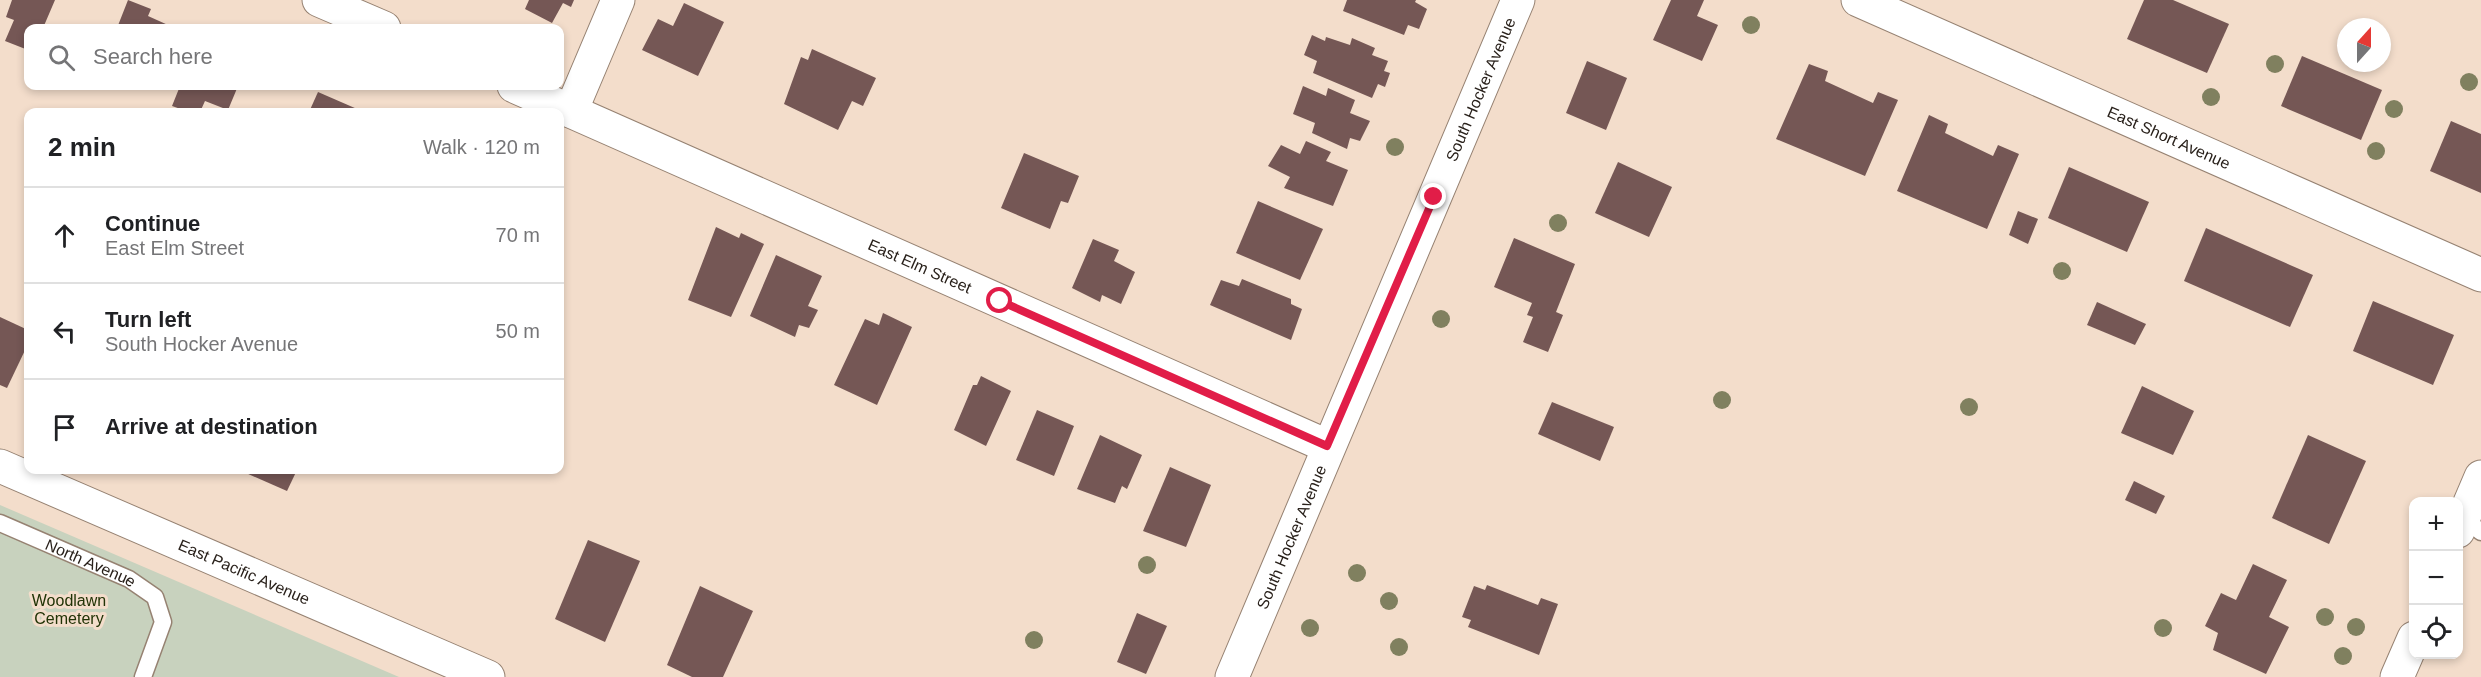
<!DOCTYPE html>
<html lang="en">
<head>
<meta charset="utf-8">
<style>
	:root { --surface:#fff; --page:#f6f6f6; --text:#202124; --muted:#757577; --line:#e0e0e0 }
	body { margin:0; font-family:Helvetica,sans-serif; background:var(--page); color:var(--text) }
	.controls { position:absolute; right:18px; bottom:18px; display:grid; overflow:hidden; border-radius:12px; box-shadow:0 3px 9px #0003 }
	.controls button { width:54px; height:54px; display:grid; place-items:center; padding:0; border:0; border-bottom:2px solid var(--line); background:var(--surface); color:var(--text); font:30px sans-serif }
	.compass { position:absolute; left:2337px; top:18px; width:54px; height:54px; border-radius:50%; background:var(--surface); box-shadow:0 3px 9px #0003; rotate:21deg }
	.stop { position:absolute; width:18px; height:18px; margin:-14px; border:4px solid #e11d48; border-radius:50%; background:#fff }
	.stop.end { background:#e11d48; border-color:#fff; box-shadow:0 2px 6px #0008 }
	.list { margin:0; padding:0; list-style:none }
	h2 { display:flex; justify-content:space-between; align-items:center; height:78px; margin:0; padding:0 24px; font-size:26px }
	h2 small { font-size:20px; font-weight:400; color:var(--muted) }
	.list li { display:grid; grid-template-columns:39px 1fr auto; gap:18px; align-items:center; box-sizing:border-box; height:96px; padding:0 24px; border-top:2px solid var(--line) }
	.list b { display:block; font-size:22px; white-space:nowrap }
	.list p { margin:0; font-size:20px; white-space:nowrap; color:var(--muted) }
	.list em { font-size:20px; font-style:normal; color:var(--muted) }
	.icon { flex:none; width:33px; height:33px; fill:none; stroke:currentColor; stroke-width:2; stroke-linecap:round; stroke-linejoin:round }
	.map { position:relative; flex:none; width:2481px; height:677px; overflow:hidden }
	.search { position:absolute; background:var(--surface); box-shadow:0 3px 9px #0003; left:24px; top:24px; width:540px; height:66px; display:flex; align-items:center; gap:15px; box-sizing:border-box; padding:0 21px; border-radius:12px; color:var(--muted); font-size:22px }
	.panel { position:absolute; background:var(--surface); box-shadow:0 3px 9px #0003; left:24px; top:108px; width:540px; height:366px; border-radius:12px }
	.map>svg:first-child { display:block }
	.green { fill:#c8d2be }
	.building { fill:#755755 }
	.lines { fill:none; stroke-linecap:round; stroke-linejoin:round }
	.lane-casing { stroke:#968272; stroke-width:19 }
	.street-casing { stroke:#968272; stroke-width:35 }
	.lane { stroke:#fff; stroke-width:16 }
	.street { stroke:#fff; stroke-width:33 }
	.tree { fill:#80805f }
	.route { stroke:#e11d48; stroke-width:8 }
	.labels { text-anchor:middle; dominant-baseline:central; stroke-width:6; stroke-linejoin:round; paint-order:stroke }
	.street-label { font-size:16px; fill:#29211b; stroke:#f3ddcb }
	.park-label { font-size:16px; fill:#213306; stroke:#f3ddcb }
</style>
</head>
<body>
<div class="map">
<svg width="2481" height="677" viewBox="0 0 2481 677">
	<rect width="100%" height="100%" fill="#f3ddcb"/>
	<polygon class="green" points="0,505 399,677 0,677"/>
	<g class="building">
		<polygon points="12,0 55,0 43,28 28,28 28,50 5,41 14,20 6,17"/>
		<polygon points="128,0 151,9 148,16 168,25 167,28 117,28"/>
		<polygon points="529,0 574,0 571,7 563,3 552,23 525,9"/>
		<polygon points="1347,0 1416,0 1415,2 1427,9 1419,29 1408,25 1404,35 1343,11"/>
		<polygon points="1671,0 1704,0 1697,16 1718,25 1702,61 1653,40"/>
		<polygon points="2144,0 2173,0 2229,24 2207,73 2127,39"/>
		<polygon points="684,3 724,22 698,76 642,50 658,19 673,26"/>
		<polygon points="1312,35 1325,41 1326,37 1350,45 1352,38 1375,48 1372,55 1388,61 1384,71 1390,73 1385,87 1378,84 1372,98 1313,73 1317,61 1304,55"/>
		<polygon points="812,49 876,78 863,106 852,101 838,130 784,104 801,57 808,60"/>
		<polygon points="2302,56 2382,90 2361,140 2281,106"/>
		<polygon points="1587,61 1627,78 1606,130 1566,113"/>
		<polygon points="1809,64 1828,71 1825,81 1873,103 1878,92 1898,100 1865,176 1776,139"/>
		<polygon points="180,86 238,86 228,110 205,101 200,112 189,112 172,106"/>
		<polygon points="1303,86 1326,96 1328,88 1355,100 1350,113 1370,121 1360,141 1350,138 1347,149 1312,133 1315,123 1293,114"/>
		<polygon points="318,92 364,112 309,112"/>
		<polygon points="1929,115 1948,124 1945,133 1993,156 1998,145 2019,154 1987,229 1897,191"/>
		<polygon points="2451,121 2481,134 2481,193 2430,171"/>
		<polygon points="1306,141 1331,152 1326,161 1348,170 1333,206 1284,188 1290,177 1268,166 1281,145 1300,154"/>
		<polygon points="1024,153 1079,176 1068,203 1061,201 1050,229 1001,208"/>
		<polygon points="1618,162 1672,187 1649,237 1595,213"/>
		<polygon points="2069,167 2149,202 2127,252 2048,218"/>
		<polygon points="1258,201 1323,229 1300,280 1236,253"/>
		<polygon points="2018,211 2038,219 2028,244 2009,235"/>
		<polygon points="716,227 739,238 741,233 764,244 731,317 688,300"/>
		<polygon points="2206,228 2313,275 2290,327 2184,281"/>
		<polygon points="1514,238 1575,264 1556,312 1563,315 1548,352 1523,342 1533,317 1527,315 1532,303 1494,287"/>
		<polygon points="1093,239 1119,250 1114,261 1135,272 1121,304 1102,295 1100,302 1072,288"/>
		<polygon points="776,255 822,276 808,306 818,310 809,328 799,325 795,337 750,316"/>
		<polygon points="1242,279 1291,299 1291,304 1302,309 1291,340 1210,305 1221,280 1239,286"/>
		<polygon points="2373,301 2454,335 2433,385 2353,351"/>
		<polygon points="2097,302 2146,324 2135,345 2087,325"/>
		<polygon points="883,313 912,327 877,405 834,385 865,319 879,325"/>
		<polygon points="0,317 28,330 28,344 7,388 0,385"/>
		<polygon points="981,376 1011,391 986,446 954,430 973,385 977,385"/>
		<polygon points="2142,386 2194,411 2173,455 2121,433"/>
		<polygon points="1552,402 1614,427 1600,461 1538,434"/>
		<polygon points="1037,410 1074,426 1054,476 1016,460"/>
		<polygon points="1100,435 1142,455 1127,489 1122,486 1115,503 1077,489"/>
		<polygon points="2308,435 2366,461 2329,544 2272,518"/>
		<polygon points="1170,467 1211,485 1186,547 1143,531"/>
		<polygon points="248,470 297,470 287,491 246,473"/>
		<polygon points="2134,481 2165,496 2156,514 2125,500"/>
		<polygon points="588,540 640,561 605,642 555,619"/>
		<polygon points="2253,564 2287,580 2269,617 2289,627 2266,674 2213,650 2218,633 2205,626 2221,593 2236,600"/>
		<polygon points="1487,585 1538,605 1541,598 1558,604 1539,655 1468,627 1471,620 1462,617 1474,586 1485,590"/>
		<polygon points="700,586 753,611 723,677 692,677 667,665"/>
		<polygon points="1137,613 1167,626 1146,674 1117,662"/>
	</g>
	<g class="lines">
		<defs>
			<g id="lane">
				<polyline points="2464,518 2481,532"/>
				<path id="s1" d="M 0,523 L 129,579 L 155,597 L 163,622 L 143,677"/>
			</g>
			<g id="street">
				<polyline points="319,0 384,28"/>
				<path id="s2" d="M 1858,0 L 2481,275"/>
				<path id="s3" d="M 514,86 L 1327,446"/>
				<polyline points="571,111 618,0"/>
				<path id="s4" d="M 0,466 L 488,677"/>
				<polyline points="2458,531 2481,477"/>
				<path id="s5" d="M 1232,677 L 1518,0"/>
				<polyline points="2397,677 2414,638"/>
			</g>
		</defs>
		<use href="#lane" class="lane-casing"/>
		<use href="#street" class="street-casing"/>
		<use href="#lane" class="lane"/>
		<use href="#street" class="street"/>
	</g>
	<g class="tree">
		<circle cx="1751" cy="25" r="9"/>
		<circle cx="2275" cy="64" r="9"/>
		<circle cx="2469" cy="82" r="9"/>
		<circle cx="2211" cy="97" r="9"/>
		<circle cx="2394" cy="109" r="9"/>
		<circle cx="1395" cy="147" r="9"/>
		<circle cx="2376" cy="151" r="9"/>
		<circle cx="1558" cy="223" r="9"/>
		<circle cx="2062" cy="271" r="9"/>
		<circle cx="1441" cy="319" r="9"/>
		<circle cx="1722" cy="400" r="9"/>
		<circle cx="1969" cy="407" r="9"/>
		<circle cx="1147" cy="565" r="9"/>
		<circle cx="1357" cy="573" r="9"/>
		<circle cx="1389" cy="601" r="9"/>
		<circle cx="2325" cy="617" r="9"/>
		<circle cx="2356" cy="627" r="9"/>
		<circle cx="1310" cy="628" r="9"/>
		<circle cx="2163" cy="628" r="9"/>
		<circle cx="1034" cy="640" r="9"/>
		<circle cx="1399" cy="647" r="9"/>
		<circle cx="2343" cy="656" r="9"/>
	</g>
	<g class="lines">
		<polyline class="route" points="1000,301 1327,446 1434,197"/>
	</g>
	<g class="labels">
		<g class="street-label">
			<text stroke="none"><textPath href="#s5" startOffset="638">South Hocker Avenue</textPath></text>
			<text stroke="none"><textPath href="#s2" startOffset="340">East Short Avenue</textPath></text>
			<text stroke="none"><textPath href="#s3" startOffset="444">East Elm Street</textPath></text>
			<text stroke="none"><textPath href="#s5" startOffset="152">South Hocker Avenue</textPath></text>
			<text stroke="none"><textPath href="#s1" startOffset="99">North Avenue</textPath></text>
			<text stroke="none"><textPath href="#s4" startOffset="266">East Pacific Avenue</textPath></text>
		</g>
		<g class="park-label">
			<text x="69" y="600">Woodlawn<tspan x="69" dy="18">Cemetery</tspan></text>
		</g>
	</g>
</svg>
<div class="controls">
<button>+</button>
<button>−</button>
<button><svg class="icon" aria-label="locate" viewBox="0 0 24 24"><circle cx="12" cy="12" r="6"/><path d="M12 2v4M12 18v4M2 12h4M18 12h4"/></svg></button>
</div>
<svg class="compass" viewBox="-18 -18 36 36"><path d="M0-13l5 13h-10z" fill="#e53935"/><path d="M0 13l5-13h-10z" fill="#757577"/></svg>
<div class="stop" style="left:1000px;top:301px"></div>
<div class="stop end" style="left:1434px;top:197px"></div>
<div class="search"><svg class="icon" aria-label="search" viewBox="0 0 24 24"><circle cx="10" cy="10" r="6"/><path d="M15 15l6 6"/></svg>Search here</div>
<section class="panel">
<h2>2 min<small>Walk · 120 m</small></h2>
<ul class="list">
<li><svg class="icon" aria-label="ahead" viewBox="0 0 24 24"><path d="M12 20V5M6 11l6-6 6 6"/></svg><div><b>Continue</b><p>East Elm Street</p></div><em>70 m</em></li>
<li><svg class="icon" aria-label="left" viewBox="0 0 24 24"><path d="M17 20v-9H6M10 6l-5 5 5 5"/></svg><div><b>Turn left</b><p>South Hocker Avenue</p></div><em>50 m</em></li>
<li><svg class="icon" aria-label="arrive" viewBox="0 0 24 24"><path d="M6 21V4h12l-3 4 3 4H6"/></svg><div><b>Arrive at destination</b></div></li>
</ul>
</section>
</div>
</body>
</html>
